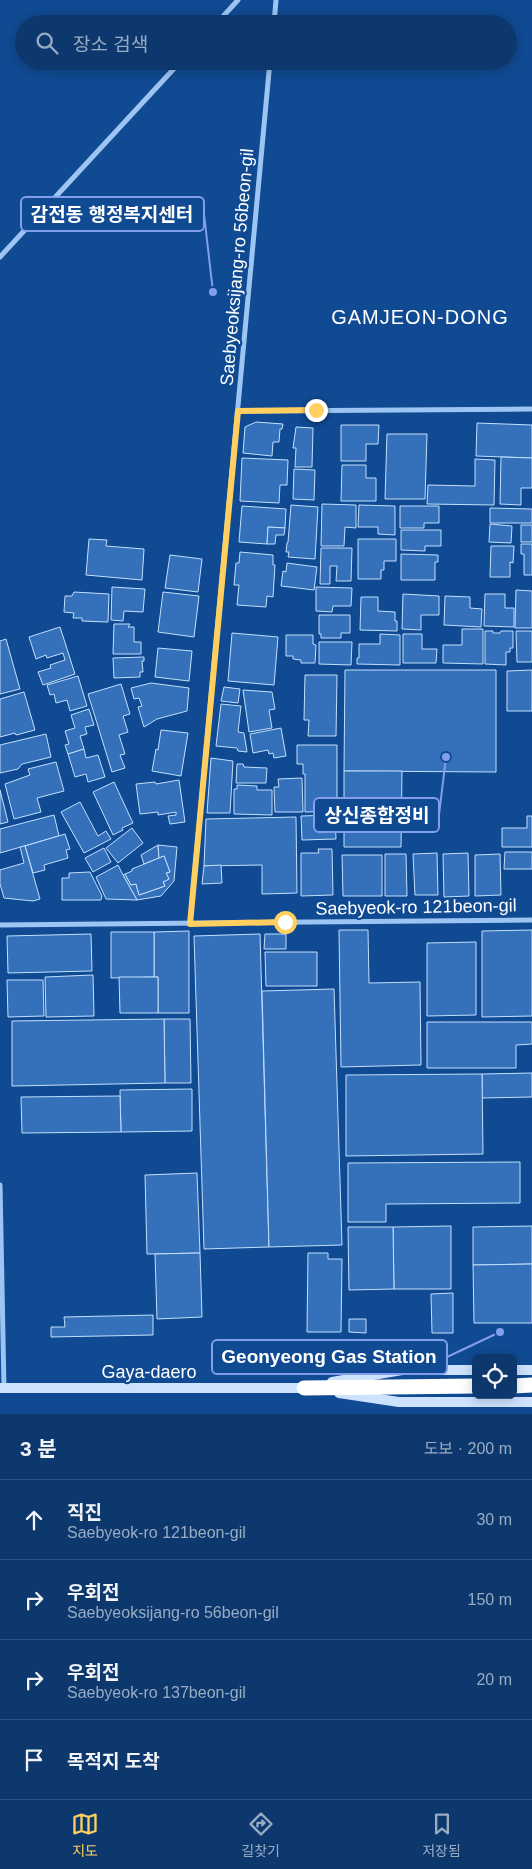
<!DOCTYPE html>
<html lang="ko">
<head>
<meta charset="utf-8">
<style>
	:root { --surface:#0c386e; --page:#1a4376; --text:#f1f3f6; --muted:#9aacc2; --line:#2c5281; --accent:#ffcf5f }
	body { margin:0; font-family:Helvetica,"Noto Sans KR",sans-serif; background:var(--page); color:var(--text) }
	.controls { position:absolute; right:15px; bottom:15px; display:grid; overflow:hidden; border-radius:8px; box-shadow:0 2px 12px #0003 }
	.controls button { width:45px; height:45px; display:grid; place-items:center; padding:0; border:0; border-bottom:1px solid var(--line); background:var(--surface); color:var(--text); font:25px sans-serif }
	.stop { position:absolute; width:15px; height:15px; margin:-11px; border:4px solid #ffcf5f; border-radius:50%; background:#fff }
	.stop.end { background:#ffcf5f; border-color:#fff; box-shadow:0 1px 5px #0008 }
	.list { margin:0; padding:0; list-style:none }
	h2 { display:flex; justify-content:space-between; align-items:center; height:65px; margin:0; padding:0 20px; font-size:21px }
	h2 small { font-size:16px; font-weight:400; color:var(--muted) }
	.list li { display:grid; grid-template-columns:32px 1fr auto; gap:15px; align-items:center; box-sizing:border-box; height:80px; padding:0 20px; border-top:1px solid var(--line) }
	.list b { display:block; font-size:19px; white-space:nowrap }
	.list p { margin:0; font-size:16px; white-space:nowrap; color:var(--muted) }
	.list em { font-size:16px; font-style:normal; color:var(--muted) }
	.icon { flex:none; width:28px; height:28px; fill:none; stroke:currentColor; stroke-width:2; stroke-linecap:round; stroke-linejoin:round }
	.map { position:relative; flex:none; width:532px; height:1414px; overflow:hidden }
	.search { position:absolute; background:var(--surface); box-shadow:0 2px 12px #0003; left:15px; right:15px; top:15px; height:55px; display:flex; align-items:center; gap:12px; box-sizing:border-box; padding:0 18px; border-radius:28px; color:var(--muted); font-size:19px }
	.sheet { height:385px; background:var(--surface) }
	nav { display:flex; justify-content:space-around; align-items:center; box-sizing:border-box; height:70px; border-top:1px solid var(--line); background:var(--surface); font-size:14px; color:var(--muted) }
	nav a { display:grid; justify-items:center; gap:2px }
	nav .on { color:var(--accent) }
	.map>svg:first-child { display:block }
	.building { fill:#3471ba; stroke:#c4dffd }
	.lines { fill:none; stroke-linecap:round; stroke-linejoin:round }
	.street { stroke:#9dc5f3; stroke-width:5 }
	.secondary { stroke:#cce2fd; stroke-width:10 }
	.highway { stroke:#fff; stroke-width:15 }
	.route { stroke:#ffcf5f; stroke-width:6 }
	.labels { text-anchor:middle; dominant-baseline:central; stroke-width:4.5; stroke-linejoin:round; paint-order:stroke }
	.street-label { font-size:18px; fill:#fff; stroke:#104a92 }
	.quarter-label { font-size:20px; letter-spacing:1px; fill:#fff; stroke:#104a92 }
	.leader { fill:none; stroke:#839eea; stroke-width:2 }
	.callout-dot { fill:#839eea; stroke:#104a92; stroke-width:2 }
	.callout { fill:#104a92; stroke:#839eea; stroke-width:2 }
	.callout-label { font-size:19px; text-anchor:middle; font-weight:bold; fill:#fff }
</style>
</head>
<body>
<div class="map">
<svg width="532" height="1414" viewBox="0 0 532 1414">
	<rect width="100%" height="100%" fill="#104a92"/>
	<g class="building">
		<polygon points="256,422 283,424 282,429 280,429 279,442 273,442 272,456 243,453 245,427"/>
		<polygon points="477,423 532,425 532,458 476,456"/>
		<polygon points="341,425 379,425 378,444 366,444 366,461 341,461"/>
		<polygon points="296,427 313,428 312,467 295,467 296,448 293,448"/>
		<polygon points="387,434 427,434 425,499 385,499"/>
		<polygon points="501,457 532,458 532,488 521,488 521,505 500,504"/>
		<polygon points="242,458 288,460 287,485 280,485 279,503 240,501"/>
		<polygon points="475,459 495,460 494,505 427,504 428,485 475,486"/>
		<polygon points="342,465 366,465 366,478 376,478 376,501 341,501"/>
		<polygon points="294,469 315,470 314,500 293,499"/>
		<polygon points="322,504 356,505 356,528 345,527 344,546 321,546"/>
		<polygon points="291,505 318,507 315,559 288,557 289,552 286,552 287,543 288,542"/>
		<polygon points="359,505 395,506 395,535 378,534 378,527 358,527"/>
		<polygon points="242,506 286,509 285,528 268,527 267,544 239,542"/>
		<polygon points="400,506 439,506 439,523 424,523 424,528 400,528"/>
		<polygon points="490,508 532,509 532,523 490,523"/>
		<polygon points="490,524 512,526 511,543 489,542"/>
		<rect x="521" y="525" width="11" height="17"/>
		<polygon points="268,527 285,528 284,535 276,535 275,544 267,544"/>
		<polygon points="401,530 441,530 441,546 425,546 425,551 401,550"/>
		<polygon points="89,539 107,540 106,546 144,549 142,580 86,575"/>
		<polygon points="358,539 396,539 396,561 384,561 384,570 381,570 381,579 358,579"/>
		<polygon points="521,544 532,544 532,575 524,575 524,554 521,554"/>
		<polygon points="491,546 514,546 513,563 510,562 510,577 490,577"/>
		<polygon points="321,548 352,548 351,581 336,581 337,566 330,566 330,584 320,584"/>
		<polygon points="240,552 273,555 273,565 275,565 273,597 267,596 266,607 237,605 239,585 234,585 236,563 239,563"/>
		<polygon points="401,554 438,555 438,562 435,562 435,580 401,580"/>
		<polygon points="170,555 202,559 198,592 165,588"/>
		<polygon points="287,563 317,567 314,590 281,586 283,571 286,572"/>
		<polygon points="112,587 145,589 143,612 124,611 123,621 111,620"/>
		<polygon points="316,587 352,588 351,606 333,606 332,612 316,611"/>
		<polygon points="516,590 532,591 532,628 515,628"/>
		<polygon points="74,592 109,594 108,622 82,621 82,618 73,618 74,613 64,612 65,596 72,596"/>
		<polygon points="163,592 199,596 194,637 158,632"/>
		<polygon points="403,594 439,596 439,615 421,615 421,630 402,629"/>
		<polygon points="485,594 505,594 505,608 514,608 514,627 484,626"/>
		<polygon points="445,596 470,597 470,608 482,609 481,627 444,625"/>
		<polygon points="361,597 378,597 378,611 395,612 395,621 397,621 397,631 360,630"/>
		<polygon points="319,615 350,615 350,633 341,633 341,638 321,638 321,634 319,634"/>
		<polygon points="114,624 130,624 128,627 134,627 134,642 141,642 141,654 113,654"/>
		<polygon points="60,627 75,674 43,685 38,672 51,668 50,665 65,660 63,653 47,658 46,655 36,659 29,637"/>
		<polygon points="462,629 483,629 483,664 443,663 443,645 462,645"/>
		<polygon points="485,631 493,631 493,633 500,633 501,631 513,631 513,648 510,648 510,652 506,652 506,665 485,664"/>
		<polygon points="516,631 532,631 532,662 517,662"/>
		<polygon points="232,633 278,637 274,685 228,681"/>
		<polygon points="380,634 400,635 400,665 357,664 357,658 359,658 359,644 380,644"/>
		<polygon points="403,634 422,634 422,649 437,649 436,663 403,663"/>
		<polygon points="286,635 313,635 313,644 316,645 315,663 301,663 301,660 293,659 293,656 286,656"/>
		<polygon points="6,639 20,689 0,694 0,641"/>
		<polygon points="319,642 352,642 351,665 319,664"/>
		<polygon points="158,648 192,651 189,681 155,677"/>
		<polygon points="144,657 144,661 142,661 143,672 140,672 140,677 114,678 113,658"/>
		<polygon points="345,670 496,670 496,772 344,771"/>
		<polygon points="532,670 532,711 507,711 507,671"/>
		<polygon points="305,675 337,675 336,736 308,736 309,720 304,720"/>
		<polygon points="78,676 87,706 70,711 67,700 56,703 54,694 50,695 47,685"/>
		<polygon points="151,683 189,688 187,711 157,719 144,727 138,707 142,706 139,698 134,699 131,688"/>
		<polygon points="121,684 130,714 123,716 128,732 119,735 125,754 120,755 125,768 112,772 88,694"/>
		<polygon points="224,687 240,689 238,703 221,701"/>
		<polygon points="243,690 272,692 275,709 269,710 272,728 249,732"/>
		<polygon points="24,692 35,730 16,735 15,733 0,737 0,699"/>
		<polygon points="221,704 241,706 238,732 244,733 247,752 238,751 237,748 216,746"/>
		<polygon points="89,709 94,725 85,727 87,734 80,736 84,749 68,754 65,745 69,744 65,731 75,728 71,715"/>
		<polygon points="281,728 286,756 274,758 273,753 269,754 268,750 253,753 250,734"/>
		<polygon points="161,730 188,733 181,776 152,771 156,749 158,750"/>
		<polygon points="46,734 51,757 22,764 18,769 0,773 0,745"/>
		<polygon points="297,745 337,745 337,811 305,812 305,774 303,774 303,764 297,764"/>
		<polygon points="84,749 86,758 98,755 105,777 88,782 86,774 75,777 68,754"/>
		<polygon points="211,758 233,761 230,813 207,813"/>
		<polygon points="56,762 64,791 37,798 41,812 14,819 5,784 30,775 28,769"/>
		<polygon points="237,764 243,764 244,767 267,768 266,783 236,783"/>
		<polygon points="344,771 402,771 401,847 344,847"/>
		<polygon points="302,778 303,812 275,812 274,787 279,787 278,779"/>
		<polygon points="179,780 185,822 170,824 168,816 176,815 176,812 158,815 158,812 140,814 136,784 155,782 156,784"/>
		<polygon points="114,782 133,823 122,828 123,830 113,835 93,792"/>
		<polygon points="237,785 257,786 257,790 272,790 272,815 234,814 234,789 237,789"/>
		<polygon points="0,790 8,822 0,824"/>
		<polygon points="80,802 98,836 106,831 111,839 84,853 61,812"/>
		<polygon points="54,815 59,836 0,853 0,829"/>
		<polygon points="335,815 336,839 302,840 301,816"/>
		<polygon points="527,816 532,816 532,847 502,847 502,828 527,828"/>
		<polygon points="296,817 297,893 262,894 262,865 204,866 206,819"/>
		<polygon points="132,828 143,843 118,863 106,848"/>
		<polygon points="65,834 70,849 66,850 68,858 44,865 45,870 33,873 25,846"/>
		<polygon points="158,845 159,858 144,864 141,855"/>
		<polygon points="158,845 177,847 174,881 161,896 137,900 123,875 125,874 131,885 136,884 139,895 165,886 163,882 169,879 166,873 170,872 164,856 159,858"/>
		<polygon points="25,846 40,899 33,901 4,898 0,884 0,870 24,863 20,847"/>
		<polygon points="104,848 111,862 93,872 85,858"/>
		<polygon points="318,849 332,849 333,895 301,896 301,853 319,853"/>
		<polygon points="505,852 532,852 532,869 504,869"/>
		<polygon points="437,853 438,895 415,895 413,854"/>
		<polygon points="468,853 469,896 444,897 443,854"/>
		<polygon points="385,854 406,854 407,896 385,896"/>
		<polygon points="500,854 501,895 475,896 475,855"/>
		<polygon points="342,855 382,855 382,896 343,896"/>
		<polygon points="164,856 170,872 166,873 169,879 163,882 165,886 139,895 136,884 131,885 125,874 132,871 132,869"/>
		<polygon points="118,865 123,875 137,900 106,899 96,877"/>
		<polygon points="221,865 222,883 202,884 204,866"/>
		<polygon points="90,872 102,896 101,900 62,900 62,878 69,878 69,873"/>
		<polygon points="339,930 368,930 369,983 420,982 421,1065 341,1067"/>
		<polygon points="532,930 532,1016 482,1017 482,931"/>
		<polygon points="189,931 189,1013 158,1013 158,977 154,977 154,932"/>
		<polygon points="111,932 154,932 154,977 111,978"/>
		<polygon points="91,934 92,971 8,973 7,936"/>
		<polygon points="260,934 269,1247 204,1249 194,936"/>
		<polygon points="265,934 286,934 286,949 264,949"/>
		<polygon points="476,942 476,1015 427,1016 427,943"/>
		<polygon points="265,952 317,952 317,986 266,986"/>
		<polygon points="93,975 94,1016 46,1017 45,977"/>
		<polygon points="119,977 158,977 158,1013 120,1013"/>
		<polygon points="7,980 43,980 44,1016 8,1017"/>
		<polygon points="334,989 342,1245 269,1247 262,991"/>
		<polygon points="164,1019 190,1019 191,1083 165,1083"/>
		<polygon points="164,1019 165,1083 12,1086 12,1021"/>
		<polygon points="427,1022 532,1022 532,1044 516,1045 516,1068 427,1068"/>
		<polygon points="532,1073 532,1097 482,1098 482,1074"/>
		<polygon points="482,1074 483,1154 346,1156 346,1075"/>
		<polygon points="192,1089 192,1131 121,1132 120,1090"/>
		<polygon points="120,1096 121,1132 22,1133 21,1097"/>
		<polygon points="520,1162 520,1203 386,1204 386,1222 348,1222 348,1163"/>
		<polygon points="197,1173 200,1253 147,1254 145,1175"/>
		<polygon points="451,1226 451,1289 394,1289 393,1227"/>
		<polygon points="532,1226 532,1264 473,1265 473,1227"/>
		<polygon points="348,1227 393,1227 394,1289 349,1290"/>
		<polygon points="200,1253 202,1317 157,1319 155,1254"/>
		<polygon points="308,1253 328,1253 328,1259 342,1259 341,1332 307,1332"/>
		<polygon points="532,1264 532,1323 474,1323 473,1265"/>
		<polygon points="453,1293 453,1333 432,1333 431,1294"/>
		<polygon points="153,1315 153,1335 51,1337 51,1327 65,1327 64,1317"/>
		<polygon points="349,1319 366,1319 366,1333 349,1332"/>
	</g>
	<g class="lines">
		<g class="street">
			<polyline points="216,24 238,0"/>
			<polyline points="274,24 276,0"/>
			<polyline points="0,257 181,61"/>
			<polyline points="238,411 532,409"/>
			<polyline points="190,923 270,61"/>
			<polyline points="0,925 532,920"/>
			<polyline points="0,1185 4,1388"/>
		</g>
		<g class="secondary">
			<polyline points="513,1370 532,1370"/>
			<polyline points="332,1382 402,1370 476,1370"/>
			<polyline points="0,1388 310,1388"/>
			<polyline points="339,1393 399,1402 532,1402"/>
		</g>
		<g class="highway">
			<polyline points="513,1386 532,1385"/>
			<polyline points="304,1388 476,1386"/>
		</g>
	</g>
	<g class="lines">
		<polyline class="route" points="285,922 190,924 238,411 316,410"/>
	</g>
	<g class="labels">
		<g class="street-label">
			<text transform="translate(237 267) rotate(-85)">Saebyeoksijang-ro 56beon-gil</text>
			<text transform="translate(416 907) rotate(-1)">Saebyeok-ro 121beon-gil</text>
			<text x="149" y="1372">Gaya-daero</text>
		</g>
		<g class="quarter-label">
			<text x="420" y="317">GAMJEON-DONG</text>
		</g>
	</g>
	<path class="leader" d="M213 292L204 214M446 757L439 815M500 1332L447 1357"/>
	<g class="callout-dot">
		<circle cx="213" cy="292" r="5"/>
		<circle cx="446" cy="757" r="5"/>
		<circle cx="500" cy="1332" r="5"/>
	</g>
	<g class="callout">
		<rect x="21" y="197" width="183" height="34" rx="5"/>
		<rect x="314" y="798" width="125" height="34" rx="5"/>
		<rect x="212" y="1340" width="235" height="34" rx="5"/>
	</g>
	<g class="callout-label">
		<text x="112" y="221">감전동 행정복지센터</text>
		<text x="377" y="822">상신종합정비</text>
		<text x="329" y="1363">Geonyeong Gas Station</text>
	</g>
</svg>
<div class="controls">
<button><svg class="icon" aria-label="locate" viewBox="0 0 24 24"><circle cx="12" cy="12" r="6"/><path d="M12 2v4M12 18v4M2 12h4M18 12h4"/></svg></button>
</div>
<div class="stop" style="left:285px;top:922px"></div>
<div class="stop end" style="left:316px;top:410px"></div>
<div class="search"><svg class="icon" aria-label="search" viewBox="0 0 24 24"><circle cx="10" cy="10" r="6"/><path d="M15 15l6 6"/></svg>장소 검색</div>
</div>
<section class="sheet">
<h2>3 분<small>도보 · 200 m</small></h2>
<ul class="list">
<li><svg class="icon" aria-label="ahead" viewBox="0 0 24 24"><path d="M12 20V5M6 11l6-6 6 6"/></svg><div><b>직진</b><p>Saebyeok-ro 121beon-gil</p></div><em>30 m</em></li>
<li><svg class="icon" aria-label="right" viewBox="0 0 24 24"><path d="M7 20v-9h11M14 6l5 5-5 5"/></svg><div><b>우회전</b><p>Saebyeoksijang-ro 56beon-gil</p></div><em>150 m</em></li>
<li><svg class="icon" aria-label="right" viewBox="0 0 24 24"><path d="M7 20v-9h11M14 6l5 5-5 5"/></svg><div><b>우회전</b><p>Saebyeok-ro 137beon-gil</p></div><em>20 m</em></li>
<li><svg class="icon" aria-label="arrive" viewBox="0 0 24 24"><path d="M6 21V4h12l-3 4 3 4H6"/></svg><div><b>목적지 도착</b></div></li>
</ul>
</section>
<nav>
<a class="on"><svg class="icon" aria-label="map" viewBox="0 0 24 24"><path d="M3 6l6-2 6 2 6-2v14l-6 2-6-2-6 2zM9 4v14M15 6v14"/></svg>지도</a>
<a><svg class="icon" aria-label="directions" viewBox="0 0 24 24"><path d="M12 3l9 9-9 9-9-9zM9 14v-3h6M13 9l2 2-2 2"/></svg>길찾기</a>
<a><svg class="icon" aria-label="saved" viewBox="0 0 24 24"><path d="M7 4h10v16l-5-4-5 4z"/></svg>저장됨</a>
</nav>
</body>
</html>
